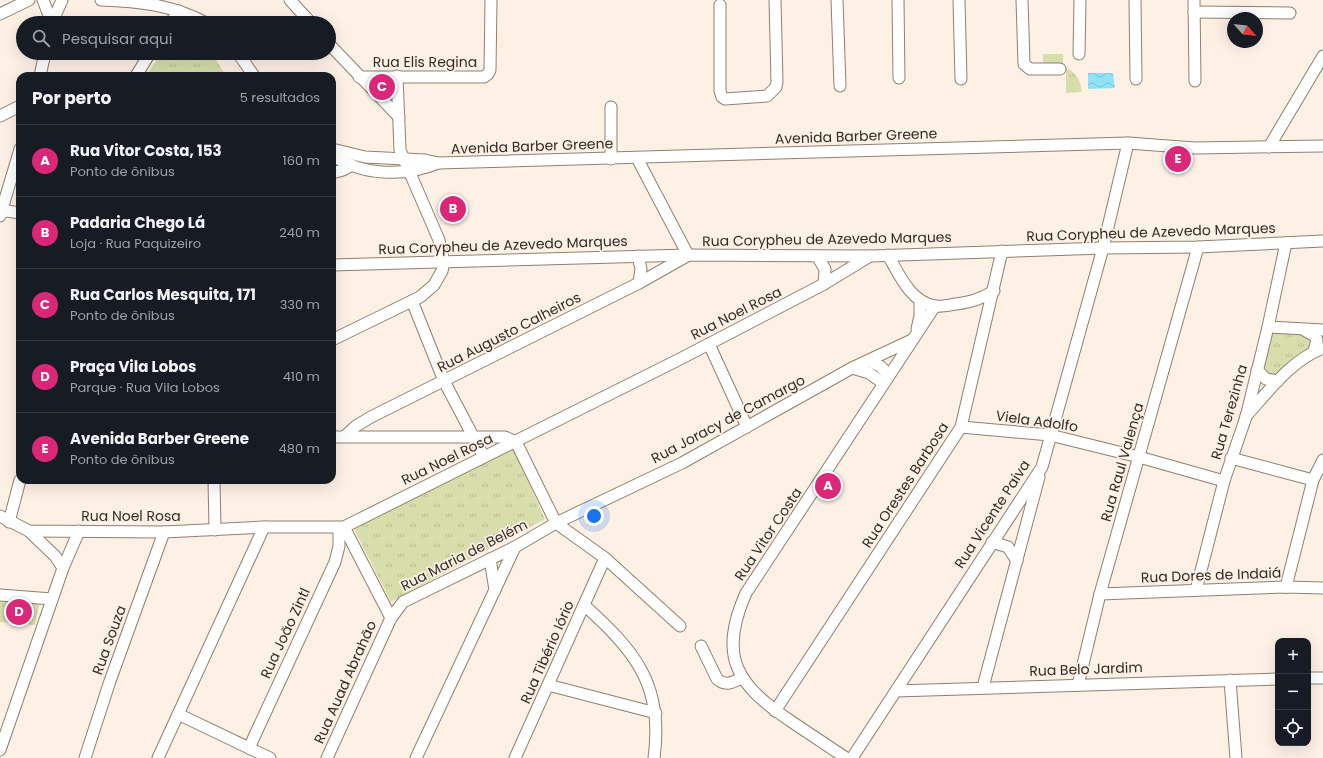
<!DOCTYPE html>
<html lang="pt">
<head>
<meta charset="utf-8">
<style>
	:root { --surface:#171b24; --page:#242831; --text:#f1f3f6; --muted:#9ea1a6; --line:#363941; --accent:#db2777 }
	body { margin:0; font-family:Poppins,sans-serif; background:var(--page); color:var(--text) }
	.controls { position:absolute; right:12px; bottom:12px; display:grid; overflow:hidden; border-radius:8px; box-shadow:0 4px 16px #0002 }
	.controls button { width:36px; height:36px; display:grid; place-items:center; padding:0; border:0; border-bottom:1px solid var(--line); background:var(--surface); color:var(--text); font:20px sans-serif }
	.compass { position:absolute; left:1227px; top:12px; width:36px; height:36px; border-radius:50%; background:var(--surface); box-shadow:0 4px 16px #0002; rotate:117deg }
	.you { position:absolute; left:594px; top:516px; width:14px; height:14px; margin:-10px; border:3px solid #fff; border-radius:50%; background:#1a73e8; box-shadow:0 0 0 6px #1a73e833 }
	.badge { display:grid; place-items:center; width:26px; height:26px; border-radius:50%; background:var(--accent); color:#fff; font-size:13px; font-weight:700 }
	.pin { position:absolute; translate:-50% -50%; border:2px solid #fff; box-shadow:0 1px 4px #0006 }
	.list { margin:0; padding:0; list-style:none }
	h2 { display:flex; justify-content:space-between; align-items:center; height:52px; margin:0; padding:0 16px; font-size:17px }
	h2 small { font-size:13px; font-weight:400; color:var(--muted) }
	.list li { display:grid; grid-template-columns:26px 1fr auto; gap:12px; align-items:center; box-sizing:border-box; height:72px; padding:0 16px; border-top:1px solid var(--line) }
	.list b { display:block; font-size:15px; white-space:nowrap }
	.list p { margin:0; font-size:13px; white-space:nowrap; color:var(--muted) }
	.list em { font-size:13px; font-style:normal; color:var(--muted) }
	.icon { flex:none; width:22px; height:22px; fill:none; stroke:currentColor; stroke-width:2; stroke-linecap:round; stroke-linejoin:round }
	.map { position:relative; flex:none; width:1323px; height:758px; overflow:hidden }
	.search { position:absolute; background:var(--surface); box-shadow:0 4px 16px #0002; left:16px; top:16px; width:320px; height:44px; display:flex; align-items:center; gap:10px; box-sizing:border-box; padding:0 14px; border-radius:22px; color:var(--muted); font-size:15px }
	.panel { position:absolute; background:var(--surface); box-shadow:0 4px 16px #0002; left:16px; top:72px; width:320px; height:412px; border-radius:12px }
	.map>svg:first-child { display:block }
	.grass { fill:url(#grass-tufts) }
	.garden { fill:#d7deab }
	.water { fill:url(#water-waves) }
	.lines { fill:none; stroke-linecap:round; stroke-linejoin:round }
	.minor-casing { stroke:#90806e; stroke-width:13 }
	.minor { stroke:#fff; stroke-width:11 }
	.labels { text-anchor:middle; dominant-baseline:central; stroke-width:3.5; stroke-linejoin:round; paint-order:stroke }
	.street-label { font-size:14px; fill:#332c25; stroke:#fdf1e6 }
</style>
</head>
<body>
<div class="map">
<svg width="1323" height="758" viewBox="0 0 1323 758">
	<defs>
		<pattern id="grass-tufts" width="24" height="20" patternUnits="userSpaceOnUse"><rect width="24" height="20" fill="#d7deab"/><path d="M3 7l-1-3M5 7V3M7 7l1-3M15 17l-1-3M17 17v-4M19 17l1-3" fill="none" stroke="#b9bf93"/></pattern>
		<pattern id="water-waves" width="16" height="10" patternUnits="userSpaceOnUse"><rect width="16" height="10" fill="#8fe2f7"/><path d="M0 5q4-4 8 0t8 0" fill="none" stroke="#7cc2d4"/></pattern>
	</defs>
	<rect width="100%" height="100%" fill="#fdf1e6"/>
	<g class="grass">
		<polygon points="161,53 212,53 226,76 146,76"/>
		<path d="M 1066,68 C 1077,73 1080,80 1082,92 L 1066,93 Z"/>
		<polygon points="1272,331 1290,332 1312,336 1313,346 1273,375 1265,376 1261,370"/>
		<polygon points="513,447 545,519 391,602 352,525"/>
		<polygon points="0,598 40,602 35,625 0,622"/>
	</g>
	<rect class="garden" x="1043" y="54" width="20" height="10"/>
	<polygon class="water" points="1088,73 1113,73 1115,88 1088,89"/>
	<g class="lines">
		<defs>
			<g id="minor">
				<polyline points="43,0 52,23"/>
				<path d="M 101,0 C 138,1 173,5 206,23"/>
				<polyline points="290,0 311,23"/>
				<polyline points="837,0 840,86"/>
				<polyline points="898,0 899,78"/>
				<polyline points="959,0 961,79"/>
				<polyline points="1022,0 1024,64 1030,69 1060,69"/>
				<polyline points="1135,0 1136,79"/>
				<polyline points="1194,0 1195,81"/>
				<polyline points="720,5 720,91 722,97 725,99 767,96 776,87 777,82 775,0"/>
				<polyline points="1194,12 1290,13"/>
				<polyline points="0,14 29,0"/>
				<polyline points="52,23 62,0"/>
				<polyline points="170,23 179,11"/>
				<polyline points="329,44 399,117"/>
				<polyline points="238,53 254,76"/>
				<polyline points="1079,54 1080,0"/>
				<polyline points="40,76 45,53"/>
				<polyline points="136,76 150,53"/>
				<polyline points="359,77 484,77 488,74 490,70 491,0"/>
				<polyline points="0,116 20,106"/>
				<polyline points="1269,147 1323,56"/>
				<polyline points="332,149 365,157 425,160 438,163 1128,143 1195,148 1323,146"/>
				<path d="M 332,155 C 362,176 405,177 438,163"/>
				<polyline points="637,158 688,255"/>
				<polyline points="611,159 611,107"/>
				<polyline points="332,173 343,170 352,165"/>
				<polyline points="0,213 7,211 20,213"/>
				<polyline points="0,216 20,149"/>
				<path d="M 888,255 C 899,274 910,302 935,306 C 941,307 949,305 956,304 C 971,302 981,299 994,291"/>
				<polyline points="638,256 641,269 639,283"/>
				<polyline points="817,256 825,269 824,284"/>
				<polyline points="332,265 688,255 871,256 1103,248 1198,247 1323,241"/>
				<polyline points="412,301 444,381 484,457"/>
				<polyline points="1268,327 1323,330"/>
				<polyline points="917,329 920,316 920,300"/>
				<polyline points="1304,330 1315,336 1317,340 1314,351"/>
				<polyline points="332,340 420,297 434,285 442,271 444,262 439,240 400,150 397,76"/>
				<polyline points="709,344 747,427"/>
				<polyline points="868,361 880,366 889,375"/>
				<polyline points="852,368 869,373 883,383"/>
				<polyline points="1257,370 1266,379 1278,381"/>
				<path d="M 1246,416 C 1268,392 1291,360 1323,348"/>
				<polyline points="961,427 1050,435 1139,457 1224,481"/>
				<polyline points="345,436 356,426 371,417 639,283 687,256"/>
				<polyline points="332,437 505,437 516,442 556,523 605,558 680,626"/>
				<polyline points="1231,458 1313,480"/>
				<polyline points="214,480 215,530"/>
				<polyline points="0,516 29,531 164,532 264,527 344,527 680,359 824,284 870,256"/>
				<polyline points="9,522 20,480"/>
				<polyline points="344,527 391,618"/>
				<polyline points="29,531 55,556 63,568"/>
				<polyline points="992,542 1008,547 1017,561"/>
				<polyline points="490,559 495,590"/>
				<polyline points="1286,587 1313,480 1323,460"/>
				<polyline points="1196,590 1224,481 1246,417 1268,327 1286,243"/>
				<polyline points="1100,594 1286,587 1323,588"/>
				<polyline points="0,595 52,599"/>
				<path d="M 584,605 C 635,651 664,685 654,758"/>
				<path d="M 701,646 L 717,679 C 726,687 733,682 742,678"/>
				<polyline points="1308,678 1323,678"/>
				<polyline points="1230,680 1236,758"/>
				<polyline points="548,685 656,713"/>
				<polyline points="1078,685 1100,594 1198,247"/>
				<polyline points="983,687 1039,477"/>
				<polyline points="896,691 1278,679"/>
				<polyline points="775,711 961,427 1002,251"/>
				<polyline points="178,714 270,758"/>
				<polyline points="249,748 335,562 339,546 339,528"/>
				<polyline points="0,750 63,568 79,531"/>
				<polyline points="85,758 110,681 164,532"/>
				<polyline points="158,758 264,527"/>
				<polyline points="327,758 391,618 403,602 515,547 556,523 682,463 852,368 912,340"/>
				<polyline points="416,758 515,547"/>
				<polyline points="515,758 605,558"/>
				<path d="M 846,758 C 828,746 810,734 792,722 C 738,686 717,658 746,593 L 935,306"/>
				<polyline points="852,758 1042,467 1103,248 1128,143"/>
			</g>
		</defs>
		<use href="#minor" class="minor-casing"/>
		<use href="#minor" class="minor"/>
	</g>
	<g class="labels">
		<g class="street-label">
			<text x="425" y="62">Rua Elis Regina</text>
			<text transform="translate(856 136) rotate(-2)">Avenida Barber Greene</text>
			<text transform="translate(532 146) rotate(-2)">Avenida Barber Greene</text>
			<text transform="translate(1151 232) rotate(-2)">Rua Corypheu de Azevedo Marques</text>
			<text transform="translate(827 239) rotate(-1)">Rua Corypheu de Azevedo Marques</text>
			<text transform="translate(503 245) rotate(-2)">Rua Corypheu de Azevedo Marques</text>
			<text transform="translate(736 313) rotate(-27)">Rua Noel Rosa</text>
			<text transform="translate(509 332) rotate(-27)">Rua Augusto Calheiros</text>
			<text transform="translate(1229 412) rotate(-74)">Rua Terezinha</text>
			<text transform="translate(728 419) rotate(-28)">Rua Joracy de Camargo</text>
			<text transform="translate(1037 421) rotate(8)">Viela Adolfo</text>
			<text transform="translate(447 459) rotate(-26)">Rua Noel Rosa</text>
			<text transform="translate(1122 462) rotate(-74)">Rua Raul Valença</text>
			<text transform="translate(905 485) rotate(-57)">Rua Orestes Barbosa</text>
			<text transform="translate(992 514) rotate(-57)">Rua Vicente Paiva</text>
			<text x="131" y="516">Rua Noel Rosa</text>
			<text transform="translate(768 534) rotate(-56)">Rua Vitor Costa</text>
			<text transform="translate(464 555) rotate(-27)">Rua Maria de Belém</text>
			<text transform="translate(1211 575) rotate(-2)">Rua Dores de Indaiá</text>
			<text transform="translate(285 633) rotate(-65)">Rua João Zintl</text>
			<text transform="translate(109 640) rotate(-70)">Rua Souza</text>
			<text transform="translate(547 652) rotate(-66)">Rua Tibério Iório</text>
			<text transform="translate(1086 669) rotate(-2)">Rua Belo Jardim</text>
			<text transform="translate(345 682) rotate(-66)">Rua Auad Abrahão</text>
		</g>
	</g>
</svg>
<div class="controls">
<button>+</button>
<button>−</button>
<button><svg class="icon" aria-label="locate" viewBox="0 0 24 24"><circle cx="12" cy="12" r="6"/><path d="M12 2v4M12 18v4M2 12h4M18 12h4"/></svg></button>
</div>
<svg class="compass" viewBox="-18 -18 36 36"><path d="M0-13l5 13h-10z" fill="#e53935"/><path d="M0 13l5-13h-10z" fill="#9ea1a6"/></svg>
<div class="you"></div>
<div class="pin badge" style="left:828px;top:486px">A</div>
<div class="pin badge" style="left:453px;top:209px">B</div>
<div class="pin badge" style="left:382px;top:87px">C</div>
<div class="pin badge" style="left:19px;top:612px">D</div>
<div class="pin badge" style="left:1178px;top:159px">E</div>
<div class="search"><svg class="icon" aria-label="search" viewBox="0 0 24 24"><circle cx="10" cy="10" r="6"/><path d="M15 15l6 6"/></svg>Pesquisar aqui</div>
<section class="panel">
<h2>Por perto<small>5 resultados</small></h2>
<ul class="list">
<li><span class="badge">A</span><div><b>Rua Vitor Costa, 153</b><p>Ponto de ônibus</p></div><em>160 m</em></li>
<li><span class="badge">B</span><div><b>Padaria Chego Lá</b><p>Loja · Rua Paquizeiro</p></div><em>240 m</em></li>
<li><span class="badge">C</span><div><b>Rua Carlos Mesquita, 171</b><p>Ponto de ônibus</p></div><em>330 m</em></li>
<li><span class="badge">D</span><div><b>Praça Vila Lobos</b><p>Parque · Rua Vila Lobos</p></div><em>410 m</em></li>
<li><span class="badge">E</span><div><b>Avenida Barber Greene</b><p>Ponto de ônibus</p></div><em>480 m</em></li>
</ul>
</section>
</div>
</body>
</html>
